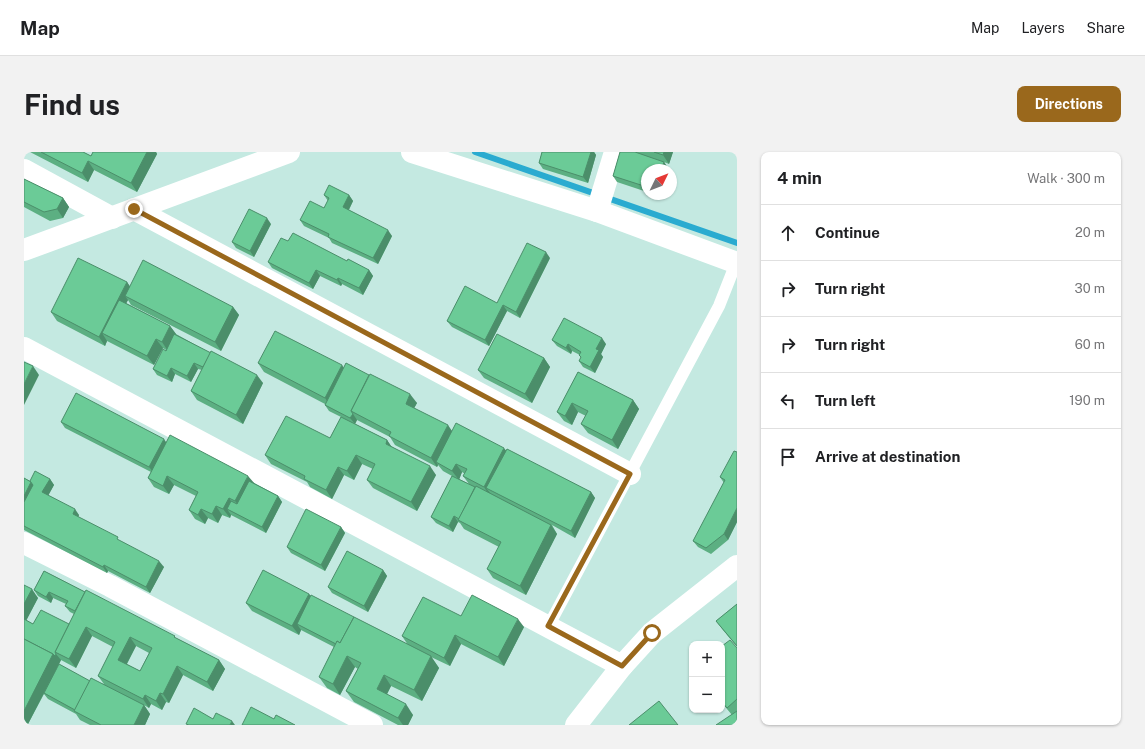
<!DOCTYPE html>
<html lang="en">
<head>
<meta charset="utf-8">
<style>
	:root { --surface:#fff; --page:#f2f2f2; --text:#202124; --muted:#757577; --line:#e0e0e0; --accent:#9a681c }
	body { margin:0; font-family:"Public Sans",sans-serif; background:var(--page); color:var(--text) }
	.controls { position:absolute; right:12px; bottom:12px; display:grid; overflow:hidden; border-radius:8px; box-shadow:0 1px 3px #0004 }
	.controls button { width:36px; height:36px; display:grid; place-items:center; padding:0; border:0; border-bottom:1px solid var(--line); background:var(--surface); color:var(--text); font:20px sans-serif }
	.compass { position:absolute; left:617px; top:12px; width:36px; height:36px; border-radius:50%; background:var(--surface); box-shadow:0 1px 3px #0004; rotate:47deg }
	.stop { position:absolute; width:12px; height:12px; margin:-9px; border:3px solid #9a681c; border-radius:50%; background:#fff }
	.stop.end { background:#9a681c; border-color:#fff; box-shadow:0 1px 4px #0008 }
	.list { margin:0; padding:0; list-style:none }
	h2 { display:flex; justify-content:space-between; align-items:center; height:52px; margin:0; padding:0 16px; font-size:17px }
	h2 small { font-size:13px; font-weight:400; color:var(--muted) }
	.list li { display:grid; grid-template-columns:26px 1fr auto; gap:12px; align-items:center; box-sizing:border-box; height:56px; padding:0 16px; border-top:1px solid var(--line) }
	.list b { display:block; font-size:15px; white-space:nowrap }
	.list em { font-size:13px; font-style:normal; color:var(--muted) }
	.icon { flex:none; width:22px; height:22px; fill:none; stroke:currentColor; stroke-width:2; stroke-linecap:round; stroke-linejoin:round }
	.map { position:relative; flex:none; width:713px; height:573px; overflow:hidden; border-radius:8px }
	header { display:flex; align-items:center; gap:24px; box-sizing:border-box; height:56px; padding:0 20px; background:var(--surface); border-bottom:1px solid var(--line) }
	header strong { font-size:19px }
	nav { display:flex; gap:22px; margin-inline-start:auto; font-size:14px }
	.intro { display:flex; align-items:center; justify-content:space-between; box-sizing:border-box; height:96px; padding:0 24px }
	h1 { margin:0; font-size:28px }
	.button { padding:10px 18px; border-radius:8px; background:var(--accent); color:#fff; font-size:14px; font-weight:700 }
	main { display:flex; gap:24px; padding:0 24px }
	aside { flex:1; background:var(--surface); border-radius:8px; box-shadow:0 1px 3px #0004 }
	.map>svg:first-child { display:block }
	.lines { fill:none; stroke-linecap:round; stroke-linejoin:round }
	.stream { stroke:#2aabd0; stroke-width:6 }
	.lane { stroke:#fff; stroke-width:12 }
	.street { stroke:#fff; stroke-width:22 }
	.wall { fill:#5caf82; fill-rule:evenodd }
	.shaded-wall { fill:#4b8e6a }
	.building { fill:#6bcb97; stroke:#4b8e6a; fill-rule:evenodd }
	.route { stroke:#9a681c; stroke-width:5 }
</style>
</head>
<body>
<header>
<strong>Map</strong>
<nav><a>Map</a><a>Layers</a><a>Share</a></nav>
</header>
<div class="intro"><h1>Find us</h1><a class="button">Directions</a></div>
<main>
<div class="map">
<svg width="713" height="573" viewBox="0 0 713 573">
	<rect width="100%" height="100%" fill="#c4e9e1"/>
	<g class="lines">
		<polyline class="stream" points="451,0 713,91"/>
		<polyline class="lane" points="524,475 695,154 712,111"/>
		<g class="street">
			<polyline points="388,0 573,59 713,111"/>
			<polyline points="0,18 88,66"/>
			<polyline points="110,57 606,322"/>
			<polyline points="573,59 591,0"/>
			<polyline points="0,98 265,0"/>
			<polyline points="0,196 598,514"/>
			<polyline points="0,391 86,434 348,573"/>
			<polyline points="552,573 598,514 628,481 713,414"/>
		</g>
	</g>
	<g class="wall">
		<polygon points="6,0 59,0 67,4 69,0 132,0 133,2 113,40 70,18 64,30"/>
		<polygon points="518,0 570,0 572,3 564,31 519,17 515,11"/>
		<polygon points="596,0 649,0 645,12 640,10 644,16 643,18 623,18 623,40 593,30 589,24"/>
		<polygon points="0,27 39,46 45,55 39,66 26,69 0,55"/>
		<polygon points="300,43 325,43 329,49 325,58 368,84 354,112 308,91 305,86 280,74 276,68 300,56 304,49"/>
		<polygon points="247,72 230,105 212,96 208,90"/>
		<polygon points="264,89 323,109 345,118 349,124 339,143 318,132 317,134 296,124 289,137 248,116 244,110"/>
		<polygon points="526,106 496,166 483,159 465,194 428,175 423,169 473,151"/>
		<polygon points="103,130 106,135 209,155 215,163 197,199 107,153 104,148 102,151 146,174 152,182 239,231 219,272 173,248 167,239 178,218 174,217 167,230 151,222 148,230 133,223 129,217 142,198 139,196 130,213 85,190 83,189 81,194 33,169 27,160"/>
		<polygon points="528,188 582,192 577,202 579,205 571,221 559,215 555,209 557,206 555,203 556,203 548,199 547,202 533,194"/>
		<polygon points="520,206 526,215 508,251 460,226 454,218"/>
		<path d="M 234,211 L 319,216 L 393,251 L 390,256 L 428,279 L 482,298 L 567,340 L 571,346 L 551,386 L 528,373 L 533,382 L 502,443 L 469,426 L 463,417 L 475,395 L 440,377 L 436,371 L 434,370 L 429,380 L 412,371 L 407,365 L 428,324 L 419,319 L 414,313 L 413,315 L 371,293 L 366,285 L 333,268 L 331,272 L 363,288 L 367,294 L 412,323 L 393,359 L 349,336 L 343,328 L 349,317 L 338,312 L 330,328 L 320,323 L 308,347 L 286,335 L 283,330 L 247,312 L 241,303 L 306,286 L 317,265 L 305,259 L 301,253 L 301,252 L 240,220 ZM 438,320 L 441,322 L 439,324 L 445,332 L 435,327 Z"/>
		<polygon points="554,220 609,248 615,257 594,297 564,281 557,272 562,264 554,260 548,273 540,269 533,260"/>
		<polygon points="37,270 142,290 230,331 254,344 258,350 242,381 207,363 206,366 198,363 194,371 184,366 181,372 171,367 165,358 172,344 150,333 145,342 130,335 124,326 127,320 41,276"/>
		<polygon points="713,300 713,370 704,388 687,402 674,395 669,389 700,331 696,325"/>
		<polygon points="0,326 6,329 26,327 30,333 24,343 55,363 54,365 140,415 126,441 84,419 83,421 0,378"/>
		<polygon points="317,375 321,381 301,419 267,401 263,395"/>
		<polygon points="359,418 363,424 344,460 308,441 304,435"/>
		<path d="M 20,419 L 195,508 L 201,517 L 189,539 L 159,523 L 145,551 L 142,550 L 138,558 L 127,552 L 125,556 L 120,553 L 126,562 L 121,573 L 66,573 L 56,568 L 52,562 L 24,547 L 20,542 L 4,572 L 0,570 L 0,433 L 14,446 L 2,468 L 9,472 L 45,472 L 50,462 L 46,460 L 41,454 L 42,452 L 29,446 L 27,451 L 14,444 L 10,438 ZM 68,484 L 89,495 L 74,524 L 80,532 L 66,529 L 33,516 L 37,508 L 52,516 ZM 112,494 L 125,501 L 116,519 L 103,512 Z"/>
		<polygon points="285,442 287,444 384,493 378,484 437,464 500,475 480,514 437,492 426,514 407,505 415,516 398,549 367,534 363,542 389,563 384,573 374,573 330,550 322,539 334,517 331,515 316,543 303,536 295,525 310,495 277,478 275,483 228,459 222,451"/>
		<polygon points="713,452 713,495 699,478 692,469"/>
		<polygon points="698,494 713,496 713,573 708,563 698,551"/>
	</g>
	<g class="shaded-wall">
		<polygon points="123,0 132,0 133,2 113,40 107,31"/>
		<polygon points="567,0 570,0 572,3 564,31 559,25"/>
		<polygon points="640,0 649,0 645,12 639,3"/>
		<polygon points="64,9 70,18 64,30 58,21"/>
		<polygon points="640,10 644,16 643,18 637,18"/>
		<polygon points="325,43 329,49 323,61 319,55"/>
		<polygon points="39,46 45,55 39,66 33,57"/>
		<polygon points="243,66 247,72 230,105 226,99"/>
		<polygon points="364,78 368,84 354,112 349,106"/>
		<polygon points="522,100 526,106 496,166 492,160"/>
		<polygon points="292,118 296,124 289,137 285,131"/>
		<polygon points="345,118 349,124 339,143 335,136"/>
		<polygon points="314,126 318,132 317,134 313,128"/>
		<polygon points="103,130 109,139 101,144 104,148 85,185 78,181 83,189 81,194 75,185"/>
		<polygon points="479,153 483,159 465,194 461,188"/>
		<polygon points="209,155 215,163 197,199 191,190"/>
		<polygon points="146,174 152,182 144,199 138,190"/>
		<polygon points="578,186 582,192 577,202 579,205 571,221 566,215 572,197"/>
		<polygon points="132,187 139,196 130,213 123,204"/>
		<polygon points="544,192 548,199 547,202 542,196"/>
		<polygon points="520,206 526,215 508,251 501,242"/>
		<polygon points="170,211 174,217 167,230 163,224"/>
		<polygon points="318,213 324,222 307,255 301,246"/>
		<polygon points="9,214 15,223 0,253 0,232"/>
		<polygon points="147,216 151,222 148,230 143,224"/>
		<polygon points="233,223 239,231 219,272 212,263"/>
		<polygon points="386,242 393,251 388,260 382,252"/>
		<polygon points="609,248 615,257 594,297 588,288"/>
		<polygon points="548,251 554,260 548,273 541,264"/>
		<polygon points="329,262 333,268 331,272 326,266"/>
		<polygon points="424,273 430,282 412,310 414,313 413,315 407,306"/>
		<polygon points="140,287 144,293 130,321 125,315"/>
		<polygon points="363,288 369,297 362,292"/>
		<polygon points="480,296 486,305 462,336 467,342 466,344 460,335"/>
		<polygon points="332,303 338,312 330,328 323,319"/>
		<polygon points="432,312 438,320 435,328 428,319"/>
		<polygon points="406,314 412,323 393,359 387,350"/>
		<polygon points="314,315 320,323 308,347 302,338"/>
		<polygon points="143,324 150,333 145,342 139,334"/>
		<polygon points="224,324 231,332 218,358 211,349"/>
		<polygon points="26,327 30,333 23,346 18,340"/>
		<polygon points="7,330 13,339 0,364 0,344"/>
		<polygon points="567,340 571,346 551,386 547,379"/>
		<polygon points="254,344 258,350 242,381 238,375"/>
		<polygon points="205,346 211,355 203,357 207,363 206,366 199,357"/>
		<polygon points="192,354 198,363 194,371 188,362"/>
		<polygon points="713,356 713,370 704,388 700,382"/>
		<polygon points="51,357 55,363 53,368 49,362"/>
		<polygon points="177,357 184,366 181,372 174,363"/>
		<polygon points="430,364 434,370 429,380 425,374"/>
		<polygon points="527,373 533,382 502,443 496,434"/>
		<polygon points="317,375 321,381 301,419 297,413"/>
		<polygon points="135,409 140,415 126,441 122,435"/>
		<polygon points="80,413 84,419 83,421 79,415"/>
		<polygon points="359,418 363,424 344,460 340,454"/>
		<polygon points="8,437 14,446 0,473 0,452"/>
		<polygon points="25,440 29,446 27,451 22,445"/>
		<polygon points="285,442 291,451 273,472 277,478 275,483 268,474"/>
		<polygon points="494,467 500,475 480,514 474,505"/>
		<polygon points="62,475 68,484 52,516 45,507"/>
		<polygon points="431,483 437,492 426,514 420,506"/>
		<polygon points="106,485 112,494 100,517 94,508"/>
		<polygon points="29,502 32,502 37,508 4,572 0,567 0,559"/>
		<polygon points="323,504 331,515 316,543 309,532"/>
		<polygon points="407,504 415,516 398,549 390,538"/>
		<polygon points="195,508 201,517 189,539 183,530"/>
		<polygon points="153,514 159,523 145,551 139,542"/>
		<polygon points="360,523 367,534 360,548 353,537"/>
		<polygon points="136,541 142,550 138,558 132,549"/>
		<polygon points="121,543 127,552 125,556 119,547"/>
		<polygon points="382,552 389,563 384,573 379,573 374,566"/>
		<polygon points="120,553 126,562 121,573 110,573"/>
		<polygon points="208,569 211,573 206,573"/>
	</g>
	<g class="building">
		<polygon points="17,0 59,0 67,4 69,0 123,0 107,31 64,9 58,21"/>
		<polygon points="518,0 567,0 559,25 515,11"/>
		<polygon points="596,0 611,0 640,10 637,18 623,18 623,35 589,24"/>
		<polygon points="630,0 640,0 639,3"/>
		<polygon points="0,27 39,46 33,57 20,60 0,50"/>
		<polygon points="305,33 325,43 319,55 364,78 349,106 304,85 305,82 276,68 286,49 300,56 305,46 300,43"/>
		<polygon points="225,57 243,66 226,99 208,90"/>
		<polygon points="269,81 323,109 324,107 345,118 335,136 314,126 313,128 292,118 285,131 244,110 257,86 264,89"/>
		<polygon points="503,91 522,100 492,160 479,153 461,188 423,169 441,134 473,151"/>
		<polygon points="54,106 103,130 75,185 27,160"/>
		<polygon points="119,108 209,155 191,190 101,144"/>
		<polygon points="95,148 146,174 138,190 132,187 123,204 78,181"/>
		<polygon points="540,166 578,186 572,197 575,198 566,215 555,209 557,205 555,203 557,200 544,192 542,196 528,188"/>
		<polygon points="251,179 318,213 301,246 234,211"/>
		<polygon points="150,182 187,201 179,215 170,211 163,224 147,216 143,224 129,217 139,197 142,199"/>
		<polygon points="473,182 520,206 501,242 454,218"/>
		<polygon points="187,199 233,223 212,263 167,239"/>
		<polygon points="0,210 9,214 0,232"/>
		<polygon points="322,211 345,223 327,259 329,262 326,266 301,253"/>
		<polygon points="554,220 609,248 588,288 557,272 564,259 548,251 541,264 533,260"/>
		<polygon points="346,222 386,242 382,252 424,273 407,306 365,284 367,280 327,259"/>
		<polygon points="52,241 140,287 125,315 37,270"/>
		<polygon points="262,264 306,286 317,265 363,288 362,292 406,314 387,350 343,328 351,312 332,303 323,319 314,315 302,338 280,327 281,324 241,303"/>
		<polygon points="432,271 480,296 460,335 439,324 443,317 432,312 428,319 412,310"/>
		<polygon points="146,283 224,324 211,349 205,346 199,357 192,354 188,362 177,357 174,363 165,358 174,340 143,324 139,334 124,326"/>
		<polygon points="483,297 567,340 547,379 462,336"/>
		<polygon points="710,299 713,300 713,356 700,382 682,396 669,389 701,328 696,325"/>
		<polygon points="11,319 26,327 18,340 51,357 49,362 94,385 93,387 135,409 122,435 80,413 79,415 0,374 0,350 9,333 6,329"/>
		<polygon points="428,324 451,335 435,367 430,364 425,374 407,365"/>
		<polygon points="0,326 7,330 0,344"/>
		<polygon points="225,329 254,344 238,375 203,357 207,349 213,352"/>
		<polygon points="452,334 527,373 496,434 463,417 477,390 434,368"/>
		<polygon points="282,357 317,375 297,413 263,395"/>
		<polygon points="323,399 359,418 340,454 304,435"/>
		<polygon points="239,418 285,442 268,474 222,451"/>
		<polygon points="20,419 61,440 51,459 41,454 44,449 25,440 22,445 10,438"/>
		<polygon points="0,433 8,437 0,452"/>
		<path d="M 62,438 L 151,484 L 150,485 L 195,508 L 183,530 L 153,514 L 139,542 L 136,541 L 132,549 L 121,543 L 119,547 L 74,524 L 91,490 L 62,475 L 45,507 L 31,500 ZM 106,485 L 128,496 L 116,519 L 94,508 Z"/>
		<polygon points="287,443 330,465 316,491 313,489 312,492 273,472"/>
		<polygon points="448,443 494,467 474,505 431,483 420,506 378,484 399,445 437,464"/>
		<polygon points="713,452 713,494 692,469"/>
		<polygon points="17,458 45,472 31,500 32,502 31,504 29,502 0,487 0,467 9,472"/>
		<polygon points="330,465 407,504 390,538 360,523 353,537 382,552 374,566 322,539 337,511 323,504 309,532 295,525 313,489 316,491"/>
		<polygon points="0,487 29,502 0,559"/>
		<polygon points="706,488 713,496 713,547 703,556 698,550 698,494"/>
		<polygon points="35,512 66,529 51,558 20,541"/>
		<polygon points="67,526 120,553 110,573 77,573 50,559"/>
		<polygon points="635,549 654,573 605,573"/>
		<polygon points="227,555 250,567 252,563 271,573 218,573"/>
		<polygon points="170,556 189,567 192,561 208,569 206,573 165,573 162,572"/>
		<polygon points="713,559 713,573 692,573"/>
	</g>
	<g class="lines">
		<polyline class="route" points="110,57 606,322 524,474 598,514 628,481"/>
	</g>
</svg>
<div class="controls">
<button>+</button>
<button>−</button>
</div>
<svg class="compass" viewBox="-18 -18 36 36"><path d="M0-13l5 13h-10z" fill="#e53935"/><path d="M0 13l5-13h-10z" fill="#757577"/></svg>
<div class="stop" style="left:628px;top:481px"></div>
<div class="stop end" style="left:110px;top:57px"></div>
</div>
<aside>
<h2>4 min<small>Walk · 300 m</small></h2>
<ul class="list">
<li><svg class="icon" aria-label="ahead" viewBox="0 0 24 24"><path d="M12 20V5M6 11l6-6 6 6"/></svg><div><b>Continue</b></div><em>20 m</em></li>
<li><svg class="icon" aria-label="right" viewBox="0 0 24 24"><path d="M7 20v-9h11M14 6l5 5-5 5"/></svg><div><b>Turn right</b></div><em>30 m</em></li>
<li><svg class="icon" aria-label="right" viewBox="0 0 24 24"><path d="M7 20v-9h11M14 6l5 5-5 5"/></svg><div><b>Turn right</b></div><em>60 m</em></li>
<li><svg class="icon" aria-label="left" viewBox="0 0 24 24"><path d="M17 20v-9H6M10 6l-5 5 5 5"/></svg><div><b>Turn left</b></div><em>190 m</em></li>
<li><svg class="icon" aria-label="arrive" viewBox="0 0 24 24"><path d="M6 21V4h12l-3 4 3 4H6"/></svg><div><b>Arrive at destination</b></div></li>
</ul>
</aside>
</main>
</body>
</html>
